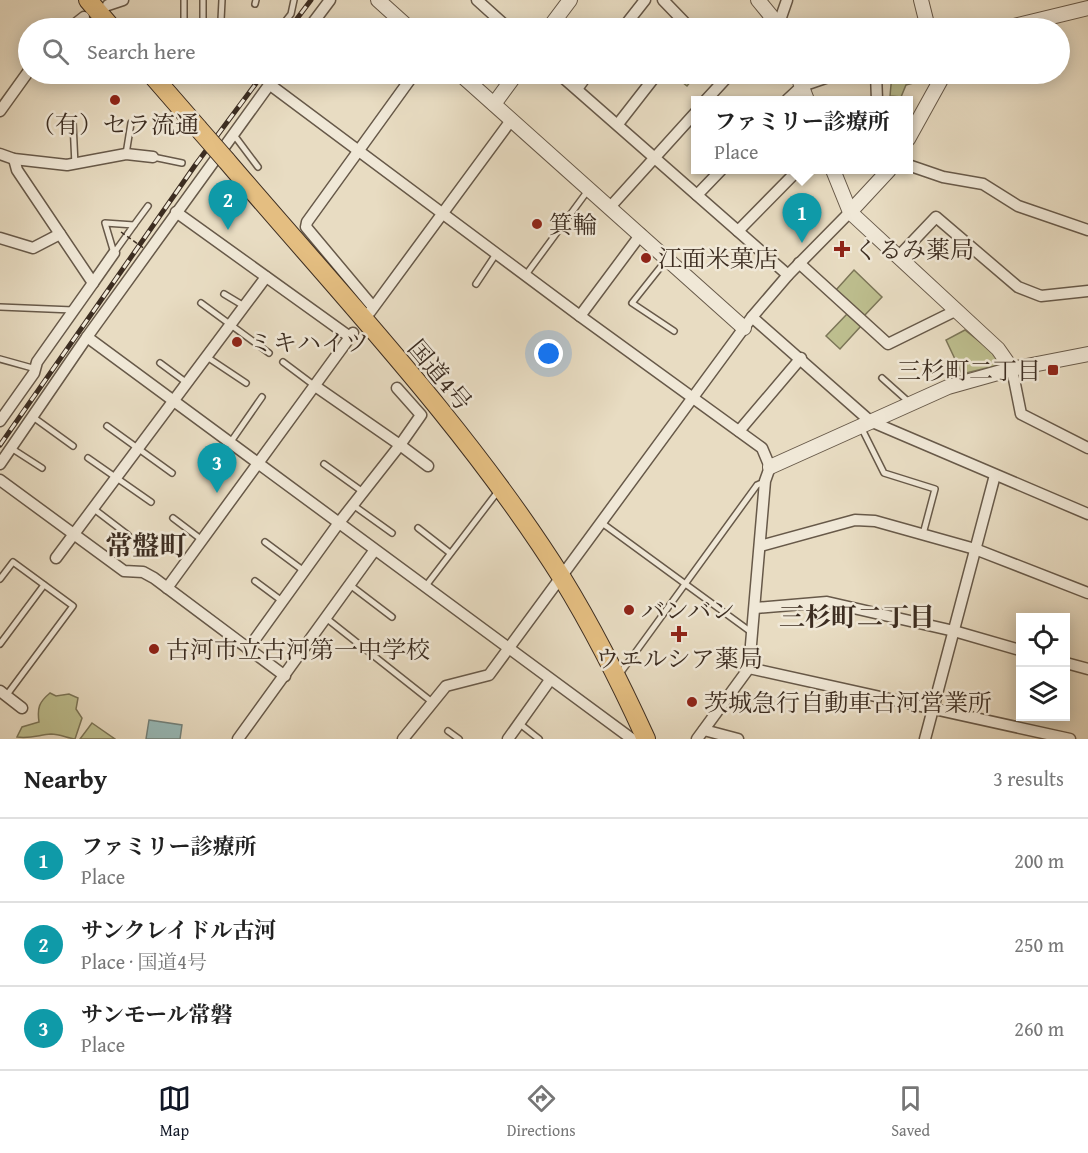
<!DOCTYPE html>
<html lang="en">
<head>
<meta charset="utf-8">
<style>
	:root { --surface:#fff; --page:#f6f6f6; --text:#222; --muted:#767676; --line:#e0e0e0; --accent:#111827 }
	body { margin:0; font-family:"Gentium Book Plus","Noto Serif JP",serif; background:var(--page); color:var(--text) }
	.controls { position:absolute; right:18px; bottom:18px; display:grid; overflow:hidden; border-radius:0px; box-shadow:0 3px 15px #0003 }
	.controls button { width:54px; height:54px; display:grid; place-items:center; padding:0; border:0; border-bottom:2px solid var(--line); background:var(--surface); color:var(--text); font:30px sans-serif }
	.you { position:absolute; left:549px; top:354px; width:21px; height:21px; margin:-15px; border:4px solid #fff; border-radius:50%; background:#1a73e8; box-shadow:0 0 0 9px #1a73e833 }
	.badge { display:grid; place-items:center; width:39px; height:39px; border-radius:50%; background:var(--accent); color:#fff; font-size:20px; font-weight:700 }
	.pin { position:absolute; translate:-50% -50px; filter:drop-shadow(0 2px 3px #0008) }
	.pin::after { content:''; position:absolute; top:32px; width:21px; height:18px; background:inherit; clip-path:polygon(0 0,100% 0,50% 100%) }
	.popup { position:absolute; left:691px; top:96px; width:222px; height:78px; box-sizing:border-box; display:grid; place-content:center; border-radius:0px; background:var(--surface); filter:drop-shadow(0 2px 4px #0005); font-size:20px; white-space:nowrap; color:var(--muted) }
	.popup b { font-size:22px; color:var(--text) }
	.popup::after { content:''; position:absolute; left:50%; top:100%; margin-left:-12px; border:12px solid transparent; border-top-color:var(--surface) }
	.list { margin:0; padding:0; list-style:none }
	h2 { display:flex; justify-content:space-between; align-items:center; height:78px; margin:0; padding:0 24px; font-size:26px }
	h2 small { font-size:20px; font-weight:400; color:var(--muted) }
	.list li { display:grid; grid-template-columns:39px 1fr auto; gap:18px; align-items:center; box-sizing:border-box; height:84px; padding:0 24px; border-top:2px solid var(--line) }
	.list b { display:block; font-size:22px; white-space:nowrap }
	.list p { margin:0; font-size:20px; white-space:nowrap; color:var(--muted) }
	.list em { font-size:20px; font-style:normal; color:var(--muted) }
	.icon { flex:none; width:33px; height:33px; fill:none; stroke:currentColor; stroke-width:2; stroke-linecap:round; stroke-linejoin:round }
	.map { position:relative; flex:none; width:1088px; height:739px; overflow:hidden }
	.search { position:absolute; background:var(--surface); box-shadow:0 3px 15px #0003; left:18px; right:18px; top:18px; height:66px; display:flex; align-items:center; gap:15px; box-sizing:border-box; padding:0 21px; border-radius:33px; color:var(--muted); font-size:22px }
	.sheet { height:330px; background:var(--surface) }
	nav { display:flex; justify-content:space-around; align-items:center; box-sizing:border-box; height:84px; border-top:2px solid var(--line); background:var(--surface); font-size:16px; color:var(--muted) }
	nav a { display:grid; justify-items:center; gap:3px }
	nav .on { color:var(--accent) }
	.map>svg:first-child { display:block }
	.green { fill:#bdbe8e; stroke:#7c7658; stroke-width:1.5 }
	.water { fill:#98bab8; stroke:#73827c; stroke-width:1.5 }
	.lines { fill:none; stroke-linecap:round; stroke-linejoin:round }
	.service-casing { stroke:#675949; stroke-width:8 }
	.minor-casing { stroke:#675949; stroke-width:13 }
	.tertiary-casing { stroke:#675949; stroke-width:16 }
	.trunk-casing { stroke:#3c2d21; stroke-width:20 }
	.service { stroke:#f0e8d7; stroke-width:5 }
	.minor { stroke:#f0e8d7; stroke-width:10 }
	.tertiary { stroke:#f0e8d7; stroke-width:14 }
	.trunk { stroke:#e4be81; stroke-width:18 }
	.rail-casing { stroke:#3c2d21; stroke-width:5 }
	.rail { stroke:#f0e8d7; stroke-width:3; stroke-dasharray:9; stroke-linecap:butt }
	.trunk-bridge-casing { stroke:#3c2d21; stroke-width:20; stroke-linecap:butt }
	.path-bridge { stroke:#3c2d21; stroke-width:1.5; stroke-dasharray:4.5 3; stroke-linecap:butt }
	.trunk-bridge { stroke:#e4be81; stroke-width:18 }
	.poi-dot { fill:#8f2418; stroke:#f0e8d7; stroke-width:2 }
	.labels { text-anchor:middle; dominant-baseline:central; stroke-width:5; stroke-linejoin:round; paint-order:stroke }
	.poi-label { font-size:24px; fill:#3c2d21; stroke:#f0e8d7; text-anchor:start }
	.street-label { font-size:24px; fill:#3c2d21; stroke:#f0e8d7 }
	.neighbourhood-label { font-size:26px; font-weight:bold; fill:#3c2d21; stroke:#f0e8d7 }
	.quarter-label { font-size:27px; font-weight:bold; fill:#3c2d21; stroke:#f0e8d7 }
</style>
</head>
<body>
<div class="map">
<svg width="1088" height="739" viewBox="0 0 1088 739">
	<rect width="100%" height="100%" fill="#e8dcc2"/>
	<filter id="stains"><feTurbulence type="fractalNoise" baseFrequency=".00333" numOctaves="4"/><feColorMatrix values="0 0 0 0 .2 0 0 0 0 .09 0 0 0 0 .02 0 0 0 .5 -.17"/></filter>
	<radialGradient id="worn" r=".72"><stop offset=".6" stop-color="#630" stop-opacity="0"/><stop offset="1" stop-color="#630" stop-opacity=".3"/></radialGradient>
	<g class="green">
		<polygon points="672,74 697,74 687,86"/>
		<polygon points="892,74 928,74 928,79 906,85 901,97 890,96"/>
		<polygon points="854,270 882,297 864,316 836,290"/>
		<polygon points="847,314 861,326 840,349 826,336"/>
		<polygon points="965,330 995,354 999,365 962,374 946,340"/>
		<path d="M 50,693 L 56,696 L 69,694 L 78,698 L 76,709 L 82,718 L 75,739 C 67,738 60,734 51,734 C 39,735 30,739 17,737 L 22,727 L 39,722 C 37,708 39,702 50,693 Z"/>
		<polygon points="92,723 115,739 80,739"/>
	</g>
	<polygon class="water" points="149,720 182,725 180,739 146,739"/>
	<g class="lines">
		<defs>
			<g id="service">
				<polyline points="184,0 184,28"/>
				<polyline points="255,4 256,0"/>
				<polyline points="221,20 222,0"/>
				<polyline points="203,21 203,0"/>
				<polyline points="280,28 291,14 294,0"/>
				<polyline points="73,122 75,165"/>
				<polyline points="234,135 258,167"/>
				<polyline points="126,154 131,123"/>
				<polyline points="153,157 182,163"/>
				<polygon points="105,223 134,225 114,253"/>
				<polyline points="134,225 148,206"/>
				<polyline points="667,259 632,303 674,331"/>
				<polyline points="525,276 589,189"/>
				<polyline points="476,284 496,254"/>
				<polyline points="224,294 244,306"/>
				<polyline points="201,303 269,353"/>
				<polyline points="0,307 73,310"/>
				<polyline points="207,357 246,383"/>
				<polyline points="0,359 36,369"/>
				<polyline points="283,362 315,386"/>
				<polyline points="160,363 187,383"/>
				<polyline points="882,378 910,403"/>
				<polyline points="33,417 73,446"/>
				<polyline points="107,426 172,473"/>
				<polyline points="861,427 884,473 935,489 923,534"/>
				<polyline points="230,443 262,397"/>
				<polyline points="11,448 42,468"/>
				<polyline points="88,458 151,502"/>
				<polyline points="324,464 363,492"/>
				<polyline points="353,505 392,533"/>
				<polyline points="94,509 128,535"/>
				<polyline points="173,518 202,540"/>
				<polyline points="602,523 751,632"/>
				<polyline points="418,528 450,553"/>
				<polyline points="265,542 304,571"/>
				<polyline points="0,579 13,562 73,606 6,696"/>
				<polyline points="255,581 282,601"/>
				<polyline points="350,585 392,617"/>
				<polyline points="425,587 499,490"/>
				<polyline points="326,618 432,702"/>
				<polyline points="0,644 44,585"/>
				<polyline points="619,675 757,485 764,482"/>
				<polyline points="520,724 539,739"/>
				<polyline points="448,731 459,739"/>
			</g>
			<g id="minor">
				<polyline points="477,0 508,28"/>
				<polyline points="663,0 690,28"/>
				<polyline points="108,5 123,0"/>
				<polyline points="316,20 327,28"/>
				<polyline points="70,28 84,17"/>
				<polyline points="309,28 330,0"/>
				<polyline points="623,28 645,0"/>
				<polyline points="774,28 779,23 787,0"/>
				<polyline points="559,74 788,275"/>
				<polyline points="872,74 896,75"/>
				<polyline points="876,74 877,100"/>
				<polyline points="269,84 580,316 762,448 770,467 765,481 749,668 697,739"/>
				<polyline points="577,89 588,74"/>
				<polyline points="706,100 730,74"/>
				<polyline points="787,100 802,86 837,74"/>
				<polyline points="0,111 28,72"/>
				<polyline points="618,124 657,74"/>
				<polyline points="0,154 14,159 67,165 126,154 153,157"/>
				<polyline points="908,165 943,177 983,184 1018,206 1088,230"/>
				<polyline points="697,195 721,170"/>
				<polyline points="611,206 696,112"/>
				<polyline points="176,212 350,337 353,333"/>
				<polyline points="738,231 798,170"/>
				<polyline points="0,238 33,248 60,234"/>
				<polyline points="898,257 936,217 1018,287 1041,296 1088,291"/>
				<polyline points="799,263 888,344 955,311"/>
				<polyline points="93,283 114,253"/>
				<polyline points="373,307 306,227 307,222 414,74"/>
				<polyline points="370,312 512,119"/>
				<polyline points="580,316 641,234"/>
				<polyline points="752,317 870,421 1088,514"/>
				<polyline points="87,337 632,739"/>
				<polyline points="1012,369 1021,414 1088,448"/>
				<polyline points="315,386 400,445 421,415 397,388"/>
				<polyline points="0,421 34,373 37,362 93,283 17,170 14,159"/>
				<polyline points="739,431 801,358"/>
				<polyline points="0,464 87,337 277,74"/>
				<polyline points="0,480 124,571 143,572 154,578 285,676"/>
				<polyline points="760,546 855,520 875,521 975,549 1088,593"/>
				<polyline points="56,558 266,277"/>
				<polyline points="167,588 350,337"/>
				<polyline points="755,608 827,602 954,631 1020,650"/>
				<polyline points="248,649 338,524 400,445 428,466"/>
				<polyline points="1066,663 1088,669"/>
				<polyline points="749,668 1070,739"/>
				<polyline points="0,691 22,708"/>
				<polyline points="704,730 738,739"/>
				<polyline points="238,739 374,551"/>
				<polyline points="403,739 446,686 489,675 752,317 788,275 850,212"/>
				<polyline points="508,739 550,680"/>
				<polyline points="925,739 995,475"/>
			</g>
			<g id="tertiary">
				<polyline points="378,0 409,28"/>
				<polyline points="758,0 781,28"/>
				<polyline points="921,0 928,28"/>
				<polyline points="549,28 570,0"/>
				<polyline points="1006,28 1088,8"/>
				<polyline points="460,74 744,328"/>
				<polyline points="797,74 807,100"/>
				<polyline points="494,104 516,74"/>
				<polyline points="908,139 944,74"/>
				<polyline points="833,170 850,212 998,349 1012,369"/>
				<polyline points="850,212 889,170"/>
				<polyline points="770,467 948,387 1012,369 1088,354"/>
			</g>
			<g id="trunk">
				<polyline points="88,0 112,28"/>
				<polyline points="151,74 198,128"/>
				<path d="M 226,160 C 341,295 467,427 562,578 C 594,630 621,684 646,739"/>
			</g>
		</defs>
		<use href="#service" class="service-casing"/>
		<use href="#minor" class="minor-casing"/>
		<use href="#tertiary" class="tertiary-casing"/>
		<use href="#trunk" class="trunk-casing"/>
		<use href="#service" class="service"/>
		<use href="#minor" class="minor"/>
		<use href="#tertiary" class="tertiary"/>
		<use href="#trunk" class="trunk"/>
		<defs>
			<g id="rail">
				<polyline points="290,28 311,0"/>
				<polyline points="0,445 196,164 263,74"/>
			</g>
		</defs>
		<use href="#rail" class="rail-casing"/>
		<use href="#rail" class="rail"/>
		<defs>
			<polyline id="trunk-bridge" points="198,128 226,160"/>
		</defs>
		<use href="#trunk-bridge" class="trunk-bridge-casing"/>
		<polyline class="path-bridge" points="121,232 145,249"/>
		<use href="#trunk-bridge" class="trunk-bridge"/>
	</g>
	<g class="poi-dot">
		<circle cx="115" cy="100" r="6"/>
		<circle cx="537" cy="224" r="6"/>
		<path d="M839 240h6v6h6v6h-6v6h-6v-6h-6v-6h6z"/>
		<circle cx="646" cy="258" r="6"/>
		<circle cx="237" cy="342" r="6"/>
		<rect x="1047" y="364" width="12" height="12" rx="3"/>
		<circle cx="629" cy="610" r="6"/>
		<path d="M676 625h6v6h6v6h-6v6h-6v-6h-6v-6h6z"/>
		<circle cx="154" cy="649" r="6"/>
		<circle cx="692" cy="702" r="6"/>
	</g>
	<g class="labels">
		<g class="poi-label">
			<text x="115" y="124" text-anchor="middle">（有）セラ流通</text>
			<text x="549" y="224">箕輪</text>
			<text x="854" y="249">くるみ薬局</text>
			<text x="658" y="258">江面米菓店</text>
			<text x="249" y="342">ミキハイツ</text>
			<text x="1041" y="370" text-anchor="end">三杉町二丁目</text>
			<text x="641" y="610">バンバン</text>
			<text x="166" y="649">古河市立古河第一中学校</text>
			<text x="679" y="658" text-anchor="middle">ウエルシア薬局</text>
			<text x="704" y="702">茨城急行自動車古河営業所</text>
		</g>
		<g class="street-label">
			<text transform="translate(440 375) rotate(50)">国道4号</text>
		</g>
		<g class="neighbourhood-label">
			<text x="857" y="616">三杉町二丁目</text>
		</g>
		<g class="quarter-label">
			<text x="146" y="545">常盤町</text>
		</g>
	</g>
	<rect width="100%" height="100%" filter="url(#stains)"/>
	<rect width="100%" height="100%" fill="url(#worn)"/>
</svg>
<div class="controls">
<button><svg class="icon" aria-label="locate" viewBox="0 0 24 24"><circle cx="12" cy="12" r="6"/><path d="M12 2v4M12 18v4M2 12h4M18 12h4"/></svg></button>
<button><svg class="icon" aria-label="layers" viewBox="0 0 24 24"><path d="M12 4l9 5-9 5-9-5zM3 14l9 5 9-5"/></svg></button>
</div>
<div class="you"></div>
<div class="pin badge" style="left:802px;top:243px;background:#0f9aa8">1</div>
<div class="popup"><b>ファミリー診療所</b>Place</div>
<div class="pin badge" style="left:228px;top:230px;background:#0f9aa8">2</div>
<div class="pin badge" style="left:217px;top:493px;background:#0f9aa8">3</div>
<div class="search"><svg class="icon" aria-label="search" viewBox="0 0 24 24"><circle cx="10" cy="10" r="6"/><path d="M15 15l6 6"/></svg>Search here</div>
</div>
<section class="sheet">
<h2>Nearby<small>3 results</small></h2>
<ul class="list">
<li><span class="badge" style="background:#0f9aa8">1</span><div><b>ファミリー診療所</b><p>Place</p></div><em>200 m</em></li>
<li><span class="badge" style="background:#0f9aa8">2</span><div><b>サンクレイドル古河</b><p>Place · 国道4号</p></div><em>250 m</em></li>
<li><span class="badge" style="background:#0f9aa8">3</span><div><b>サンモール常磐</b><p>Place</p></div><em>260 m</em></li>
</ul>
</section>
<nav>
<a class="on"><svg class="icon" aria-label="map" viewBox="0 0 24 24"><path d="M3 6l6-2 6 2 6-2v14l-6 2-6-2-6 2zM9 4v14M15 6v14"/></svg>Map</a>
<a><svg class="icon" aria-label="directions" viewBox="0 0 24 24"><path d="M12 3l9 9-9 9-9-9zM9 14v-3h6M13 9l2 2-2 2"/></svg>Directions</a>
<a><svg class="icon" aria-label="saved" viewBox="0 0 24 24"><path d="M7 4h10v16l-5-4-5 4z"/></svg>Saved</a>
</nav>
</body>
</html>
